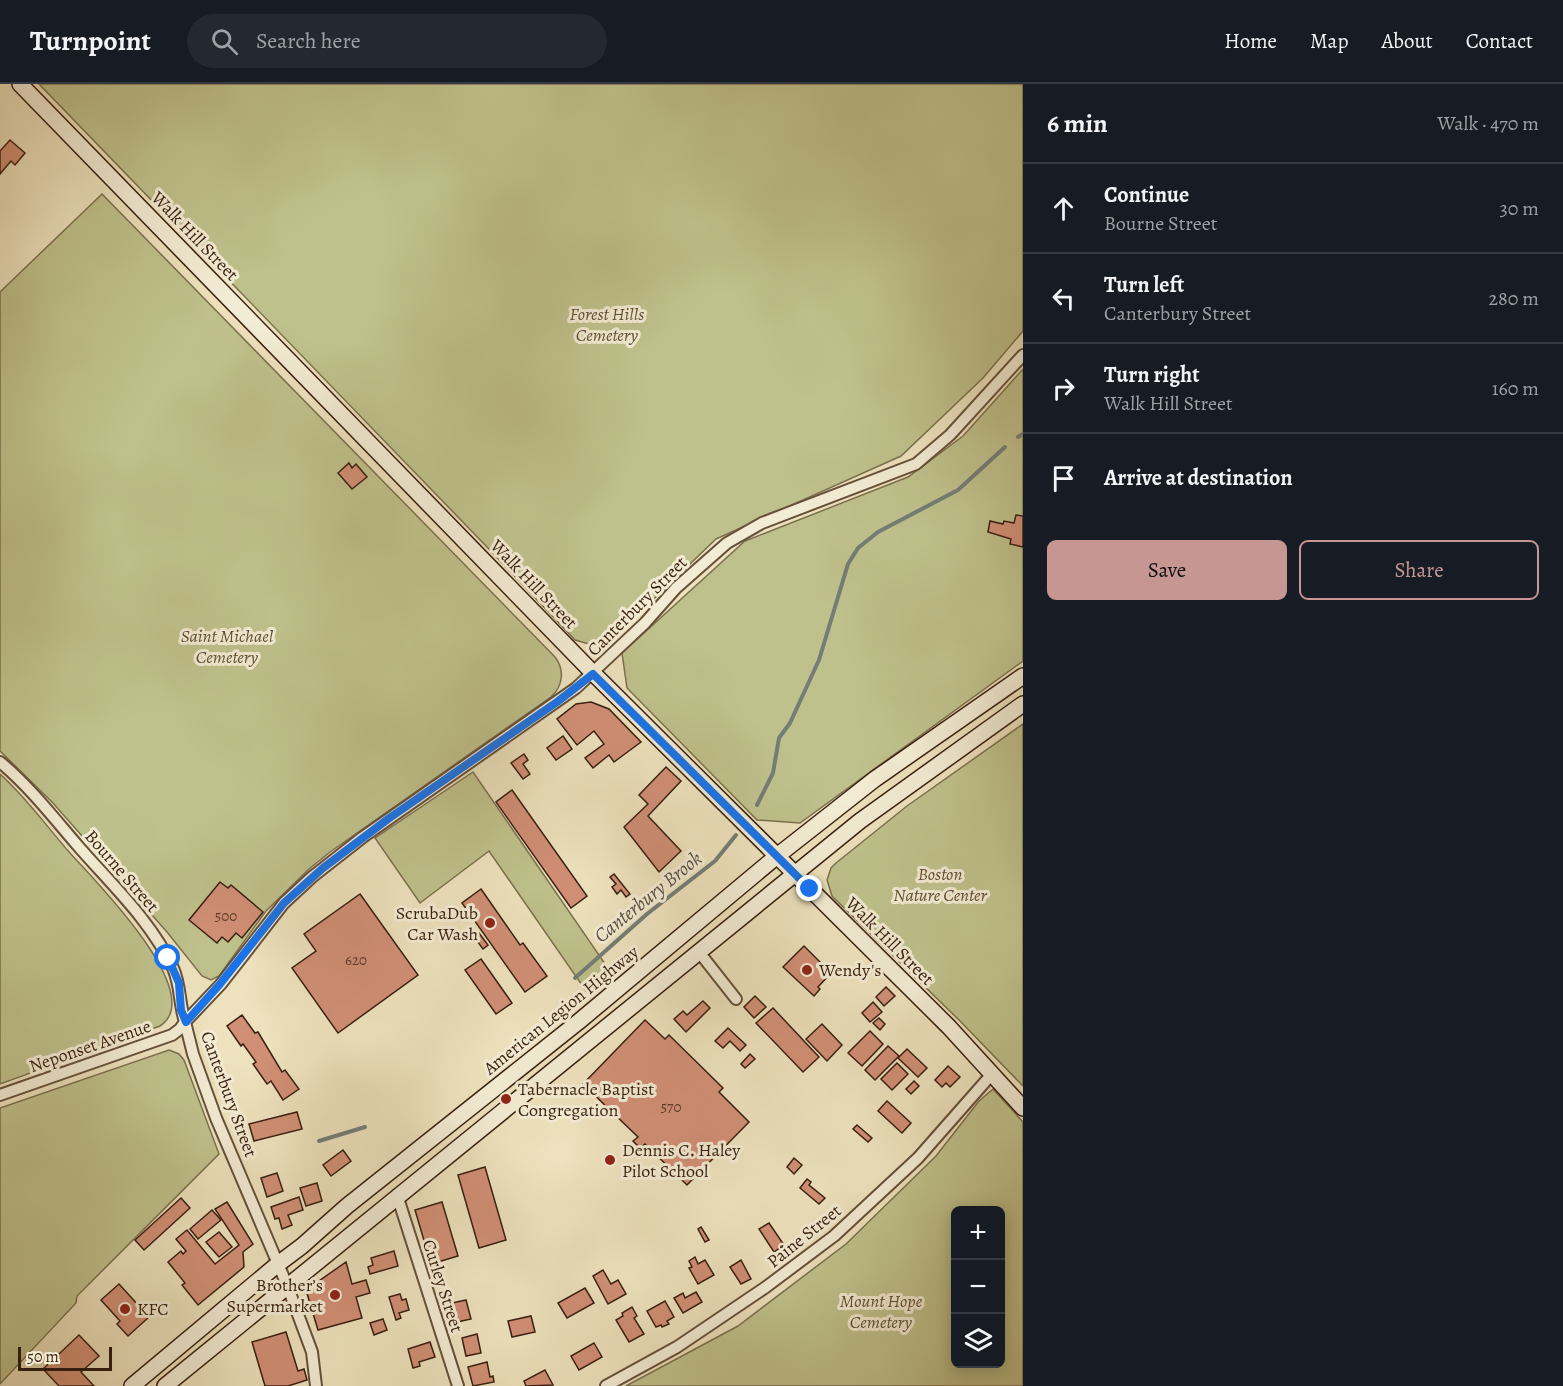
<!DOCTYPE html>
<html lang="en">
<head>
<meta charset="utf-8">
<style>
	:root { --surface:#171b24; --page:#242831; --text:#f1f3f6; --muted:#9ea1a6; --line:#363941; --accent:#c59692 }
	body { margin:0; font-family:Alegreya,serif; background:var(--page); color:var(--text) }
	.controls { position:absolute; right:18px; bottom:18px; display:grid; overflow:hidden; border-radius:9px; box-shadow:0 3px 15px #0003 }
	.controls button { width:54px; height:54px; display:grid; place-items:center; padding:0; border:0; border-bottom:2px solid var(--line); background:var(--surface); color:var(--text); font:30px sans-serif }
	.scale { position:absolute; left:18px; bottom:15px; width:94px; box-sizing:border-box; padding-left:6px; border:3px solid #381f0f; border-top:0; font-size:16px; line-height:21px; white-space:nowrap; color:#381f0f; -webkit-text-stroke:4px #f3ecd4; paint-order:stroke }
	.stop { position:absolute; width:18px; height:18px; margin:-14px; border:4px solid #1a73e8; border-radius:50%; background:#fff }
	.stop.end { background:#1a73e8; border-color:#fff; box-shadow:0 2px 6px #0008 }
	.list { margin:0; padding:0; list-style:none }
	h2 { display:flex; justify-content:space-between; align-items:center; height:78px; margin:0; padding:0 24px; font-size:26px }
	h2 small { font-size:20px; font-weight:400; color:var(--muted) }
	.list li { display:grid; grid-template-columns:39px 1fr auto; gap:18px; align-items:center; box-sizing:border-box; height:90px; padding:0 24px; border-top:2px solid var(--line) }
	.list b { display:block; font-size:22px; white-space:nowrap }
	.list p { margin:0; font-size:20px; white-space:nowrap; color:var(--muted) }
	.list em { font-size:20px; font-style:normal; color:var(--muted) }
	.actions { display:flex; gap:12px; padding:18px 24px }
	.actions a { flex:1; padding:14px 0; border:2px solid var(--accent); border-radius:9px; text-align:center; font-size:21px; color:var(--accent) }
	.actions .main { background:var(--accent); color:#111 }
	.icon { flex:none; width:33px; height:33px; fill:none; stroke:currentColor; stroke-width:2; stroke-linecap:round; stroke-linejoin:round }
	.map { position:relative; flex:none; width:1023px; height:1302px; overflow:hidden }
	header { display:flex; align-items:center; gap:36px; box-sizing:border-box; height:84px; padding:0 30px; background:var(--surface); border-bottom:2px solid var(--line) }
	header strong { font-size:28px }
	nav { display:flex; gap:33px; margin-inline-start:auto; font-size:21px }
	.search { width:420px; height:54px; background:var(--page); display:flex; align-items:center; gap:15px; box-sizing:border-box; padding:0 21px; border-radius:33px; color:var(--muted); font-size:22px }
	main { display:flex }
	aside { flex:1; background:var(--surface) }
	.map>svg:first-child { display:block }
	.green { fill:#bfc18c; stroke:#7c704e; stroke-width:1.5; fill-rule:evenodd }
	.lines { fill:none; stroke-linecap:round; stroke-linejoin:round }
	.stream { stroke:#757d76; stroke-width:4 }
	.building { fill:#d18f76; stroke:#381f0f; stroke-width:1.5 }
	.street-casing { stroke:#65503a; stroke-width:14 }
	.secondary-casing { stroke:#381f0f; stroke-width:18 }
	.street { stroke:#f3ecd4; stroke-width:10 }
	.secondary { stroke:#f3ecd4; stroke-width:15 }
	.route { stroke:#1a73e8; stroke-width:8 }
	.poi-dot { fill:#8f2418; stroke:#f3ecd4; stroke-width:2 }
	.labels { text-anchor:middle; dominant-baseline:central; stroke-width:6; stroke-linejoin:round; paint-order:stroke }
	.number-label { font-size:15px; fill:#5e3b29 }
	.street-label { font-size:18px; fill:#381f0f; stroke:#f3ecd4 }
	.park-label { font-size:18px; font-style:italic; fill:#605034; stroke:#f3ecd4 }
	.poi-label { font-size:18px; fill:#381f0f; stroke:#f3ecd4; text-anchor:start }
	.water-label { font-size:20px; font-style:italic; fill:#574e43; stroke:#f3ecd4 }
</style>
</head>
<body>
<header>
<strong>Turnpoint</strong>
<div class="search"><svg class="icon" aria-label="search" viewBox="0 0 24 24"><circle cx="10" cy="10" r="6"/><path d="M15 15l6 6"/></svg>Search here</div>
<nav><a>Home</a><a>Map</a><a>About</a><a>Contact</a></nav>
</header>
<main>
<div class="map">
<svg width="1023" height="1302" viewBox="0 0 1023 1302">
	<rect width="100%" height="100%" fill="#ede2bd"/>
	<filter id="stains"><feTurbulence type="fractalNoise" baseFrequency=".00333" numOctaves="4"/><feColorMatrix values="0 0 0 0 .2 0 0 0 0 .09 0 0 0 0 .02 0 0 0 .5 -.17"/></filter>
	<radialGradient id="worn" r=".72"><stop offset=".6" stop-color="#630" stop-opacity="0"/><stop offset="1" stop-color="#630" stop-opacity=".3"/></radialGradient>
	<g class="green">
		<polygon points="39,0 1023,0 1023,247 983,294 901,372 716,455 603,564 575,556 486,462"/>
		<path d="M 102,110 L 555,573 C 565,586 563,602 551,613 L 330,768 L 309,785 L 266,827 L 219,892 L 211,896 L 202,892 L 167,848 L 52,718 L 0,667 L 0,208 Z"/>
		<polygon points="1023,285 1023,577 800,739 757,736 627,604 622,569 745,457 908,393 963,352"/>
		<polygon points="1023,640 1023,1002 960,937 832,812 827,796 831,784 836,779 907,722"/>
		<polygon points="473,688 610,887 586,907 489,767 420,819 375,754"/>
		<path d="M 0,690 C 26,713 47,743 70,769 C 93,795 209,910 160,942 L 0,1000 Z"/>
		<polygon points="169,966 179,970 184,976 219,1070 77,1212 76,1219 0,1300 0,1024"/>
		<path d="M 993,1005 L 1023,1038 L 1023,1302 L 626,1302 L 738,1242 L 846,1160 L 936,1072 L 979,1017 ZM 956,1126 L 1000,1126 L 1000,1280 L 956,1280 Z"/>
	</g>
	<g class="lines">
		<g class="stream">
			<polyline points="1018,353 1023,350"/>
			<polyline points="757,721 773,689 779,654 790,639 819,576 848,480 858,464 878,448 958,406 1005,363"/>
			<polyline points="575,894 647,830 715,777 736,751"/>
			<polyline points="319,1057 365,1043"/>
		</g>
	</g>
	<g class="building">
		<polygon points="10,56 25,69 15,81 11,77 0,90 0,67"/>
		<polygon points="349,379 352,384 356,380 367,393 352,405 338,389"/>
		<polygon points="1016,431 1023,432 1023,463 1010,460 1011,455 988,448 990,437 1003,440 1004,437 1014,439"/>
		<polygon points="591,618 609,625 641,658 614,678 609,671 593,684 585,674 604,660 594,647 577,661 557,635 576,620"/>
		<polygon points="563,652 572,665 556,676 547,664"/>
		<polygon points="524,670 528,676 523,680 530,690 523,695 511,679"/>
		<polygon points="666,683 681,697 648,732 681,767 659,788 624,743 648,720 639,711"/>
		<polygon points="512,706 587,812 571,824 496,718"/>
		<polygon points="614,790 630,810 626,813 621,806 617,810 612,803 616,800 610,793"/>
		<polygon points="220,798 228,804 231,801 263,828 242,854 236,849 228,858 222,853 217,859 189,836"/>
		<polygon points="481,805 520,861 523,859 547,892 525,908 462,819"/>
		<polygon points="360,810 418,891 338,949 292,884 316,867 304,850"/>
		<polygon points="479,849 488,861 483,865 474,853"/>
		<polygon points="804,862 831,889 818,903 820,905 814,912 783,883"/>
		<polygon points="481,875 512,919 496,930 465,886"/>
		<polygon points="886,903 895,912 884,922 876,913"/>
		<polygon points="755,912 766,923 754,934 744,923"/>
		<polygon points="703,917 710,924 686,948 674,935 683,927 687,931"/>
		<polygon points="873,918 882,928 870,938 862,929"/>
		<polygon points="773,924 819,973 803,988 756,939"/>
		<polygon points="242,931 255,949 258,948 282,988 285,986 299,1005 283,1016 271,997 267,1000 253,980 256,978 243,960 241,962 227,942"/>
		<polygon points="879,934 885,940 880,946 873,939"/>
		<polygon points="645,936 665,955 669,951 723,1004 719,1008 749,1038 687,1101 645,1060 640,1064 633,1057 638,1053 583,1000"/>
		<polygon points="822,940 842,961 827,977 806,955"/>
		<polygon points="728,944 746,961 740,967 730,957 723,964 715,957"/>
		<polygon points="870,947 883,960 862,982 848,969"/>
		<polygon points="888,962 899,972 875,996 865,986"/>
		<polygon points="907,965 927,984 918,993 898,974"/>
		<polygon points="750,970 755,975 745,984 741,980"/>
		<polygon points="897,979 908,990 892,1006 881,995"/>
		<polygon points="948,982 960,993 950,1003 946,999 942,1003 935,996"/>
		<polygon points="914,997 919,1002 911,1010 906,1005"/>
		<polygon points="887,1017 911,1039 902,1049 878,1027"/>
		<polygon points="297,1028 302,1045 254,1057 249,1040"/>
		<polygon points="857,1041 872,1054 868,1058 853,1045"/>
		<polygon points="343,1066 351,1077 331,1092 323,1081"/>
		<polygon points="794,1074 802,1081 794,1090 787,1083"/>
		<polygon points="485,1083 506,1156 479,1164 458,1091"/>
		<polygon points="277,1089 283,1107 267,1113 261,1094"/>
		<polygon points="807,1095 811,1098 809,1101 825,1114 819,1120 800,1104"/>
		<polygon points="317,1099 322,1117 306,1122 300,1104"/>
		<polygon points="299,1113 303,1126 288,1131 292,1141 282,1145 279,1134 275,1135 271,1123"/>
		<polygon points="181,1114 190,1124 144,1166 135,1156"/>
		<polygon points="227,1118 253,1160 243,1168 244,1183 198,1221 182,1201 185,1199 168,1178 181,1167 183,1170 186,1167 176,1155 187,1146 215,1180 239,1161 215,1125"/>
		<polygon points="442,1118 458,1172 431,1180 415,1126"/>
		<polygon points="212,1126 221,1136 198,1155 190,1145"/>
		<polygon points="769,1139 784,1161 774,1168 759,1145"/>
		<polygon points="701,1143 709,1156 705,1158 698,1145"/>
		<polygon points="219,1148 232,1163 219,1173 206,1158"/>
		<polygon points="394,1167 398,1182 370,1190 368,1183 373,1181 371,1174"/>
		<polygon points="695,1173 698,1180 705,1176 714,1191 698,1200 689,1184 692,1183 689,1177"/>
		<polygon points="741,1176 751,1195 741,1200 730,1183"/>
		<polygon points="346,1178 352,1200 366,1196 370,1209 356,1213 362,1234 318,1246 306,1206"/>
		<polygon points="603,1186 611,1200 618,1196 626,1210 608,1220 593,1192"/>
		<polygon points="119,1200 149,1233 128,1252 117,1240 120,1237 101,1216"/>
		<polygon points="585,1204 594,1219 567,1234 558,1219"/>
		<polygon points="696,1208 702,1218 683,1229 674,1214 683,1209 685,1214"/>
		<polygon points="400,1210 402,1216 406,1215 409,1226 399,1229 401,1234 396,1236 389,1213"/>
		<polygon points="466,1216 471,1235 457,1238 452,1219"/>
		<polygon points="665,1217 674,1233 667,1237 669,1240 662,1243 661,1241 656,1243 647,1227"/>
		<polygon points="632,1223 637,1232 634,1234 644,1250 629,1258 616,1236 623,1232 622,1229"/>
		<polygon points="531,1232 535,1248 512,1253 508,1237"/>
		<polygon points="383,1235 387,1246 374,1251 370,1239"/>
		<polygon points="286,1248 298,1287 304,1285 307,1296 288,1302 265,1302 252,1258"/>
		<polygon points="477,1250 481,1269 466,1272 462,1254"/>
		<polygon points="79,1251 99,1272 81,1288 94,1302 59,1302 43,1285"/>
		<polygon points="430,1258 435,1273 419,1278 420,1282 413,1284 408,1265"/>
		<polygon points="594,1259 602,1273 579,1286 571,1272"/>
		<polygon points="487,1278 490,1293 493,1292 494,1298 473,1302 468,1283"/>
		<polygon points="545,1286 553,1301 526,1302 524,1297"/>
	</g>
	<g class="lines">
		<defs>
			<g id="street">
				<path d="M 0,678 C 29,702 53,733 78,762 C 112,801 151,837 173,884 C 181,902 179,920 185,938 L 180,945 L 172,951 L 0,1011"/>
				<polyline points="699,868 736,915"/>
				<polyline points="397,1111 458,1302"/>
				<polyline points="316,1302 312,1268 287,1201 216,1034 193,970 185,938 221,900 284,819 312,793 363,753 576,604 645,539 676,504 727,459 762,439 916,380 950,351 1023,271"/>
				<polyline points="606,1302 677,1263 766,1203 834,1152 918,1074 992,990"/>
			</g>
			<g id="secondary">
				<polyline points="20,0 593,589 949,943 1023,1024"/>
				<polyline points="132,1302 278,1180 302,1162 347,1122 577,939 777,772 875,695 1023,592"/>
				<polyline points="165,1302 860,737 1023,620"/>
			</g>
		</defs>
		<use href="#street" class="street-casing"/>
		<use href="#secondary" class="secondary-casing"/>
		<use href="#street" class="street"/>
		<use href="#secondary" class="secondary"/>
	</g>
	<g class="lines">
		<polyline class="route" points="168,874 179,899 181,926 186,938 220,900 284,819 323,784 388,735 557,618 593,590 810,805"/>
	</g>
	<g class="poi-dot">
		<circle cx="490" cy="839" r="6"/>
		<circle cx="807" cy="886" r="6"/>
		<circle cx="506" cy="1015" r="6"/>
		<circle cx="610" cy="1076" r="6"/>
		<circle cx="335" cy="1211" r="6"/>
		<circle cx="125" cy="1225" r="6"/>
	</g>
	<g class="labels">
		<g class="number-label">
			<text x="226" y="832">500</text>
			<text x="356" y="876">620</text>
			<text x="671" y="1023">570</text>
		</g>
		<g class="street-label">
			<text transform="translate(195 152) rotate(46)">Walk Hill Street</text>
			<text transform="translate(534 500) rotate(46)">Walk Hill Street</text>
			<text transform="translate(637 522) rotate(-45)">Canterbury Street</text>
			<text transform="translate(122 787) rotate(49)">Bourne Street</text>
			<text transform="translate(890 857) rotate(45)">Walk Hill Street</text>
			<text transform="translate(561 926) rotate(-39)">American Legion Highway</text>
			<text transform="translate(90 962) rotate(-19)">Neponset Avenue</text>
			<text transform="translate(229 1010) rotate(70)">Canterbury Street</text>
			<text transform="translate(804 1152) rotate(-39)">Paine Street</text>
			<text transform="translate(443 1202) rotate(72)">Curley Street</text>
		</g>
		<g class="park-label">
			<text x="607" y="230">Forest Hills<tspan x="607" dy="21">Cemetery</tspan></text>
			<text x="227" y="552">Saint Michael<tspan x="227" dy="21">Cemetery</tspan></text>
			<text x="940" y="790">Boston<tspan x="940" dy="21">Nature Center</tspan></text>
			<text x="881" y="1217">Mount Hope<tspan x="881" dy="21">Cemetery</tspan></text>
		</g>
		<g class="poi-label">
			<text x="478" y="829" text-anchor="end">ScrubaDub<tspan x="478" dy="21">Car Wash</tspan></text>
			<text x="819" y="886">Wendy's</text>
			<text x="518" y="1005">Tabernacle Baptist<tspan x="518" dy="21">Congregation</tspan></text>
			<text x="622" y="1066">Dennis C. Haley<tspan x="622" dy="21">Pilot School</tspan></text>
			<text x="323" y="1201" text-anchor="end">Brother’s<tspan x="323" dy="21">Supermarket</tspan></text>
			<text x="137" y="1225">KFC</text>
		</g>
		<g class="water-label">
			<text transform="translate(648 813) rotate(-39)">Canterbury Brook</text>
		</g>
	</g>
	<rect width="100%" height="100%" filter="url(#stains)"/>
	<rect width="100%" height="100%" fill="url(#worn)"/>
</svg>
<div class="controls">
<button>+</button>
<button>−</button>
<button><svg class="icon" aria-label="layers" viewBox="0 0 24 24"><path d="M12 4l9 5-9 5-9-5zM3 14l9 5 9-5"/></svg></button>
</div>
<div class="scale">50 m</div>
<div class="stop" style="left:168px;top:874px"></div>
<div class="stop end" style="left:810px;top:805px"></div>
</div>
<aside>
<h2>6 min<small>Walk · 470 m</small></h2>
<ul class="list">
<li><svg class="icon" aria-label="ahead" viewBox="0 0 24 24"><path d="M12 20V5M6 11l6-6 6 6"/></svg><div><b>Continue</b><p>Bourne Street</p></div><em>30 m</em></li>
<li><svg class="icon" aria-label="left" viewBox="0 0 24 24"><path d="M17 20v-9H6M10 6l-5 5 5 5"/></svg><div><b>Turn left</b><p>Canterbury Street</p></div><em>280 m</em></li>
<li><svg class="icon" aria-label="right" viewBox="0 0 24 24"><path d="M7 20v-9h11M14 6l5 5-5 5"/></svg><div><b>Turn right</b><p>Walk Hill Street</p></div><em>160 m</em></li>
<li><svg class="icon" aria-label="arrive" viewBox="0 0 24 24"><path d="M6 21V4h12l-3 4 3 4H6"/></svg><div><b>Arrive at destination</b></div></li>
</ul>
<div class="actions"><a class="main">Save</a><a>Share</a></div>
</aside>
</main>
</body>
</html>
